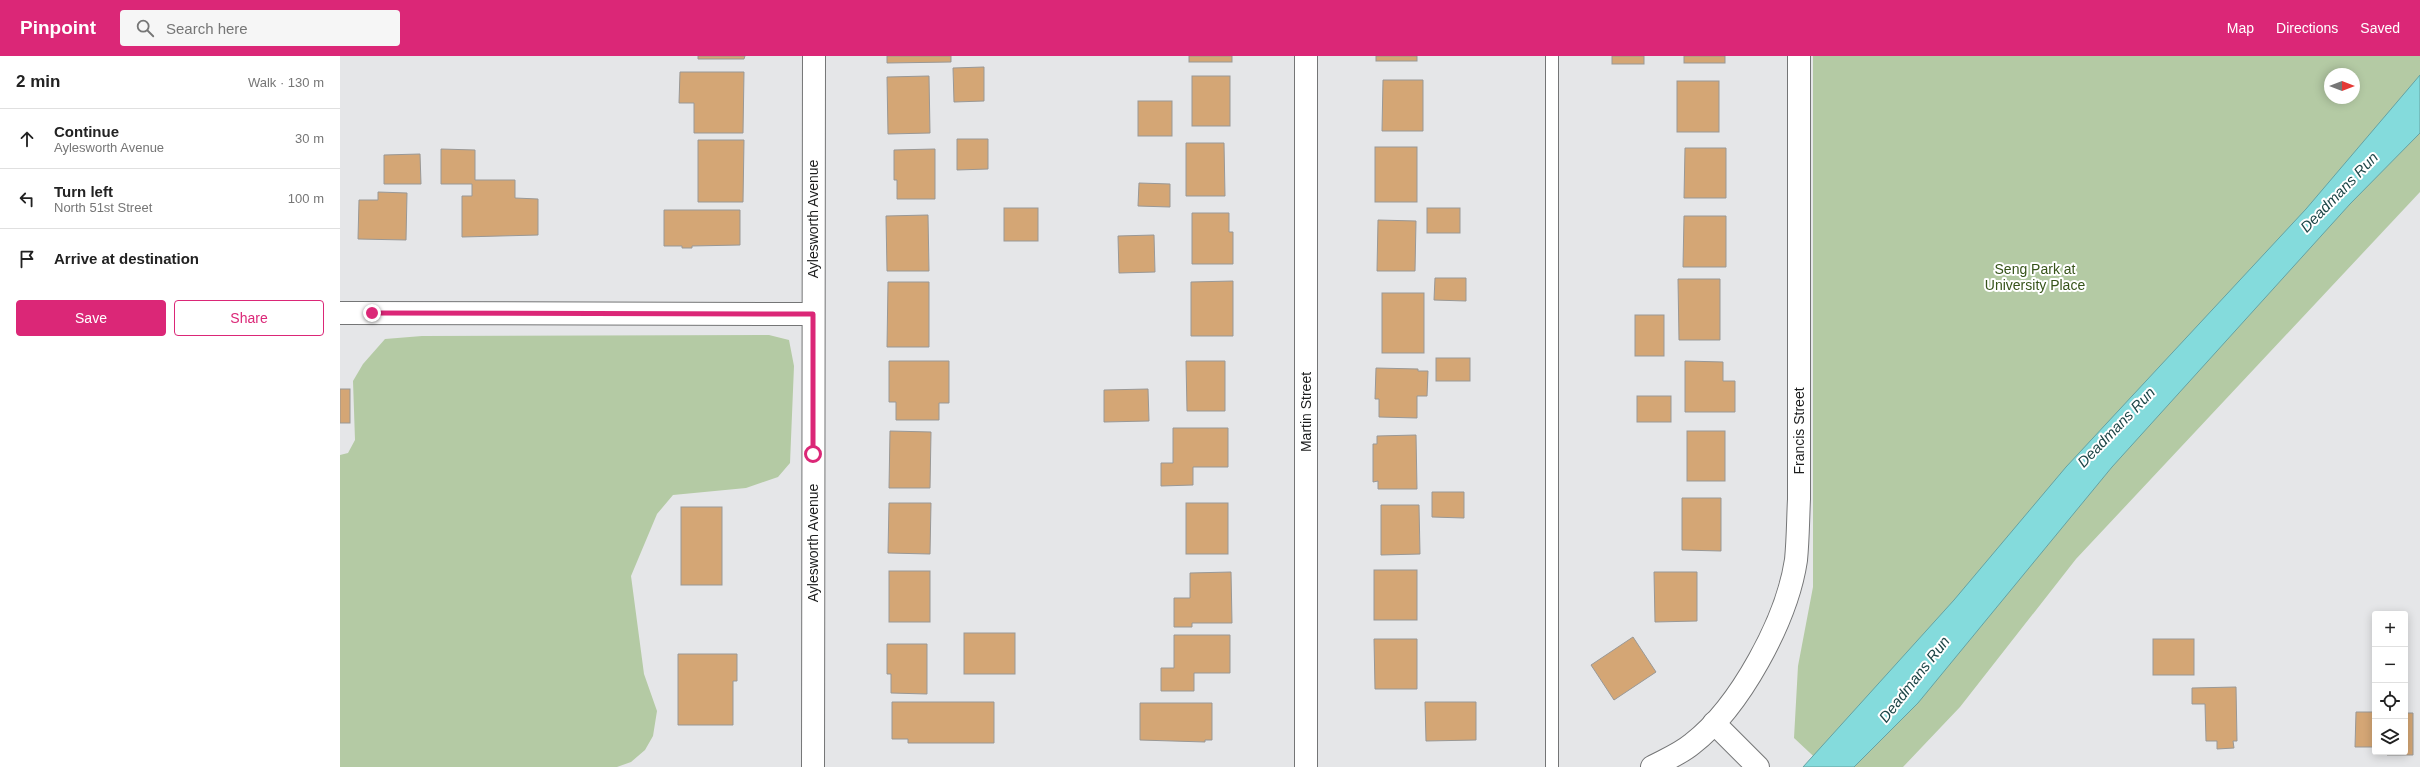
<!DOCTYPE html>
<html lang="en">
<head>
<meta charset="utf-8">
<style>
	:root { --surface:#fff; --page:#f6f6f6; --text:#222; --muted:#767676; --line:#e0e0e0; --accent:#db2777 }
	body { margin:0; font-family:Arial,sans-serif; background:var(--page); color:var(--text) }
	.controls { position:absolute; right:12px; bottom:12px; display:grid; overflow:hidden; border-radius:4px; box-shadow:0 2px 10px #0003 }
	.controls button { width:36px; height:36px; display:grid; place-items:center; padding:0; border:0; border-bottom:1px solid var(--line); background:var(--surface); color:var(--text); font:20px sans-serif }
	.compass { position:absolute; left:1984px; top:12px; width:36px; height:36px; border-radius:50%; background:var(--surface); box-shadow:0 2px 10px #0003; rotate:90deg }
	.stop { position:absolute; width:12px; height:12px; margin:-9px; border:3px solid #db2777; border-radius:50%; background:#fff }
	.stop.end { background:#db2777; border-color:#fff; box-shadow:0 1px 4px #0008 }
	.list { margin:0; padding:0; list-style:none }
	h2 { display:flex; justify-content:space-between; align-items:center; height:52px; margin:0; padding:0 16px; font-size:17px }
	h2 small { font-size:13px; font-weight:400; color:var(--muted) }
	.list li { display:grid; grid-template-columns:26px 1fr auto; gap:12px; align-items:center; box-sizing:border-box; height:60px; padding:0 16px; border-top:1px solid var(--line) }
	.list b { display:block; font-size:15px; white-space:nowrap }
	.list p { margin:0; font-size:13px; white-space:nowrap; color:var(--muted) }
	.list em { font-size:13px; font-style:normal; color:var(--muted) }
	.actions { display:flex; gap:8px; padding:12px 16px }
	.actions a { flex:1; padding:9px 0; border:1px solid var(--accent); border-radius:4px; text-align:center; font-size:14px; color:var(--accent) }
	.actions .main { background:var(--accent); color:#fff }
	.icon { flex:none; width:22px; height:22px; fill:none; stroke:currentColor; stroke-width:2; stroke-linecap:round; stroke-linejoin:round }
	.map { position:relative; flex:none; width:2080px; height:711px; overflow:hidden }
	header { display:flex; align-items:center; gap:24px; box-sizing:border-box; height:56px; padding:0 20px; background:var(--accent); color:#fff }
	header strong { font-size:19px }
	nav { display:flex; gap:22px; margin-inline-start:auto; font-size:14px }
	.search { width:280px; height:36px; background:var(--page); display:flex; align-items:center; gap:10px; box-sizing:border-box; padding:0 14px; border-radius:4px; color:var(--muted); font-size:15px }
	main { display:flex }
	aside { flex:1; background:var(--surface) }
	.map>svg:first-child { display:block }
	.green { fill:#b4caa4; fill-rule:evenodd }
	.water { fill:#84dbdc; stroke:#65a2a3 }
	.building { fill:#d4a675; stroke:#999896 }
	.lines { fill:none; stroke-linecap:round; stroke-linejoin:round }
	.service-casing { stroke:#747576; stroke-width:14 }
	.minor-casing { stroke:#747576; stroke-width:24 }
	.service { stroke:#fff; stroke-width:12 }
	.minor { stroke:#fff; stroke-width:22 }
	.route { stroke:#db2777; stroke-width:5 }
	.labels { text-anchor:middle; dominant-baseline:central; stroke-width:4; stroke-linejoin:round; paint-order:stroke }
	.street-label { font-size:14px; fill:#1c1d1d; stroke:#fff }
	.park-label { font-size:14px; fill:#365319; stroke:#fff }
	.water-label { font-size:15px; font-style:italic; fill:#1d4647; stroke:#fff }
</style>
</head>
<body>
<header>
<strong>Pinpoint</strong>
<div class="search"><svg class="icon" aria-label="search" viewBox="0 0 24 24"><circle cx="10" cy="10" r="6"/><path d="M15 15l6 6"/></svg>Search here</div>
<nav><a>Map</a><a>Directions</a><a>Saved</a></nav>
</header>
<main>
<aside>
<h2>2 min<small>Walk · 130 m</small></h2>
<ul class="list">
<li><svg class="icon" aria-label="ahead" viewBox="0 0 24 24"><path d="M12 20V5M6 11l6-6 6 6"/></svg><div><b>Continue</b><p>Aylesworth Avenue</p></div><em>30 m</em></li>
<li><svg class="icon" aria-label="left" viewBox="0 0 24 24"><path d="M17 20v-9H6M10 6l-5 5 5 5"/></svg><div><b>Turn left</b><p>North 51st Street</p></div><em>100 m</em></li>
<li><svg class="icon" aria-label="arrive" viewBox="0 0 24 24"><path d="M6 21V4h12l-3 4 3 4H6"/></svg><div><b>Arrive at destination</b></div></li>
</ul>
<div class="actions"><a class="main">Save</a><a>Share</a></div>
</aside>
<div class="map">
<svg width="2080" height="711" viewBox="0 0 2080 711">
	<rect width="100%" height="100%" fill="#e5e6e8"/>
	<g class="green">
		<path d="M 1473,0 L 2080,0 L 2080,136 L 1736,503 L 1620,651 L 1563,711 L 1485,711 L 1454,682 L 1458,610 L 1473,531 ZM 1990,18 L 2014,18 L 2014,42 L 1990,42 Z"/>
		<polygon points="429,279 449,284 454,310 450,407 438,421 406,432 333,439 317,458 291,520 304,618 317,655 313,680 305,694 291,706 277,711 0,711 0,399 8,397 15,384 13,325 23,308 45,283 82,280"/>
	</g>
	<polygon class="water" points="2080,19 2080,77 2010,148 1772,411 1578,647 1514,711 1463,711 1614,544 1726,411 1966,153"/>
	<g class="building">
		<polygon points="358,0 405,0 404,3 358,3"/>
		<polygon points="547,0 611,0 611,6 547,7"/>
		<rect x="849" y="0" width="43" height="6"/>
		<rect x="1036" y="0" width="41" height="5"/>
		<rect x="1272" y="0" width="32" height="8"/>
		<rect x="1344" y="0" width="41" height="7"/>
		<polygon points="644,11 644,45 614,46 613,12"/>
		<polygon points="340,16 404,16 403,77 354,77 354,47 339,47"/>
		<polygon points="589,20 590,77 548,78 547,21"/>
		<rect x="852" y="20" width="38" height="50"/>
		<polygon points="1043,24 1083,24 1083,75 1042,75"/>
		<rect x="1337" y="25" width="42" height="51"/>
		<rect x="798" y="45" width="34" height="35"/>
		<polygon points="617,83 648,83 648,113 617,114"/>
		<polygon points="358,84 404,84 403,146 358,146"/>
		<polygon points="846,87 884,87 885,140 846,140"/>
		<rect x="1035" y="91" width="42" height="55"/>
		<polygon points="1345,92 1386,92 1386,142 1344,142"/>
		<polygon points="101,93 135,94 135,124 175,124 175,142 198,143 198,179 122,181 122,140 132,140 132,128 101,128"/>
		<polygon points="595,93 595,143 557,143 557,124 554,124 554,94"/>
		<polygon points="80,98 81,128 44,128 44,99"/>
		<polygon points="799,127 830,128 830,151 798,150"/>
		<polygon points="38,136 67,137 66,184 18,183 19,144 38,144"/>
		<rect x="664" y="152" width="34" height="33"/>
		<rect x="1087" y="152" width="33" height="25"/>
		<polygon points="324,154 400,154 400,189 352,190 352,192 342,192 342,190 324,190"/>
		<polygon points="852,157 889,157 889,176 893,176 893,208 852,208"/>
		<polygon points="588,159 589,215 547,215 546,160"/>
		<polygon points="1344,160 1386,160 1386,211 1343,211"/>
		<polygon points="1038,164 1076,165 1075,215 1037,215"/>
		<polygon points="814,179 815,216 779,217 778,180"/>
		<polygon points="1095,222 1126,222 1126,245 1094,244"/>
		<polygon points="1338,223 1380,223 1380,284 1339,284"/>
		<polygon points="893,225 893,280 851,280 851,226"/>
		<polygon points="548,226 589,226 589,291 547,291"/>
		<rect x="1042" y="237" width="42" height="60"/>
		<rect x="1295" y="259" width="29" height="41"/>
		<rect x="1096" y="302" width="34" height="23"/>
		<polygon points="549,305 609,305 609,347 599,347 599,364 556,364 556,346 549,346"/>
		<polygon points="846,305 885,305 885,355 847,355"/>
		<polygon points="1345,305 1383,306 1383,325 1395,325 1395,356 1345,356"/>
		<polygon points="1036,312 1078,313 1078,315 1088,315 1087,340 1077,340 1077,362 1039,361 1039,343 1035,343"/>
		<rect x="0" y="333" width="10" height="34"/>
		<polygon points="808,333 809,365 764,366 764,334"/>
		<rect x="1297" y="340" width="34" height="26"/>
		<polygon points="833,372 888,372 888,411 853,411 853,429 821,430 821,407 833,407"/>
		<polygon points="550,375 591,376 590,432 549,432"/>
		<rect x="1347" y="375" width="38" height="50"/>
		<polygon points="1076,379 1077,433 1038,433 1038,425 1033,426 1033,388 1037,388 1037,380"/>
		<polygon points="1092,436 1124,436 1124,462 1092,461"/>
		<polygon points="1342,442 1381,442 1381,495 1342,494"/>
		<polygon points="549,447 591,447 590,498 548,497"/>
		<rect x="846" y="447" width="42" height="51"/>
		<polygon points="1041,449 1079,449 1080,498 1041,499"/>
		<rect x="341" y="451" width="41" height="78"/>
		<rect x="1034" y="514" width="43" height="50"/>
		<rect x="549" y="515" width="41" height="51"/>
		<polygon points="891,516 892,567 852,567 852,571 834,571 834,542 850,542 850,517"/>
		<polygon points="1314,516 1357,516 1357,565 1315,566"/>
		<rect x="624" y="577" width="51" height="41"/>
		<polygon points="834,579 890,579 890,617 854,617 854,635 821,635 821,612 834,612"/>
		<polygon points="1293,581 1316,616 1274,644 1251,609"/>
		<polygon points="1034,583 1077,583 1077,633 1035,633"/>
		<rect x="1813" y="583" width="41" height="36"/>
		<polygon points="547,588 587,588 587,638 551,637 551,618 547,618"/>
		<polygon points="338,598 397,598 397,625 393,625 393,669 338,669"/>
		<polygon points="1896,631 1897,685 1893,685 1894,692 1877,693 1877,685 1866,685 1865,648 1852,648 1852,632"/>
		<polygon points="552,646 654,646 654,687 568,687 568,683 552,683"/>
		<polygon points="1085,646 1136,646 1136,684 1086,685"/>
		<polygon points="800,647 872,647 872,684 865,684 865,686 800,684"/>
		<polygon points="2016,656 2035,656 2035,691 2015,691"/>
		<polygon points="2065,657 2073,657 2073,699 2047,699 2047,696 2065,696"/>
	</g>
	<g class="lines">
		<defs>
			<polyline id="service" points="1212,711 1212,0"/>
			<g id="minor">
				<polyline points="966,0 966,711"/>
				<polyline points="0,257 473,258"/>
				<polyline points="1374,667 1418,711"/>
				<polyline points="473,711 474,0"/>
				<path d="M 1312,711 C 1325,704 1340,698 1352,688 C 1400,651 1447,564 1456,504 C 1458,484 1458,463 1459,443 L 1459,0"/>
			</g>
		</defs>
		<use href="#service" class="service-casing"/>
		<use href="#minor" class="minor-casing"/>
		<use href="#service" class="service"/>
		<use href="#minor" class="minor"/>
	</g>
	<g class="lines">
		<polyline class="route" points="32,257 473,258 473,398"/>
	</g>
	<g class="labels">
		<g class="street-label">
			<text transform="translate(473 163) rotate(-90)">Aylesworth Avenue</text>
			<text transform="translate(966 356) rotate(-90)">Martin Street</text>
			<text transform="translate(1459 375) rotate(-90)">Francis Street</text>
			<text transform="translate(473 487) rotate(-90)">Aylesworth Avenue</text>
		</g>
		<g class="park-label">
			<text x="1695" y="213">Seng Park at<tspan x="1695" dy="16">University Place</tspan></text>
		</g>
		<g class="water-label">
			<text transform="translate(1999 136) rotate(-46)">Deadmans Run</text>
			<text transform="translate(1776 371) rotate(-46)">Deadmans Run</text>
			<text transform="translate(1574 623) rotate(-52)">Deadmans Run</text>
		</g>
	</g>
</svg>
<div class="controls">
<button>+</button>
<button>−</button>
<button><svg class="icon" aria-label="locate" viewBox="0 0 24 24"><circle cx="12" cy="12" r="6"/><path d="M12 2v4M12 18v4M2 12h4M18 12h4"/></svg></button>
<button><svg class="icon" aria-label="layers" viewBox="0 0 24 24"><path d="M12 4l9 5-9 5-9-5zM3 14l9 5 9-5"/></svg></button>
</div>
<svg class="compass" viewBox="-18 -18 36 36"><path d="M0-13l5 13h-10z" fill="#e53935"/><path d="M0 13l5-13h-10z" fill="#767676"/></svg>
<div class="stop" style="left:473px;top:398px"></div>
<div class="stop end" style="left:32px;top:257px"></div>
</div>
</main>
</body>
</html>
